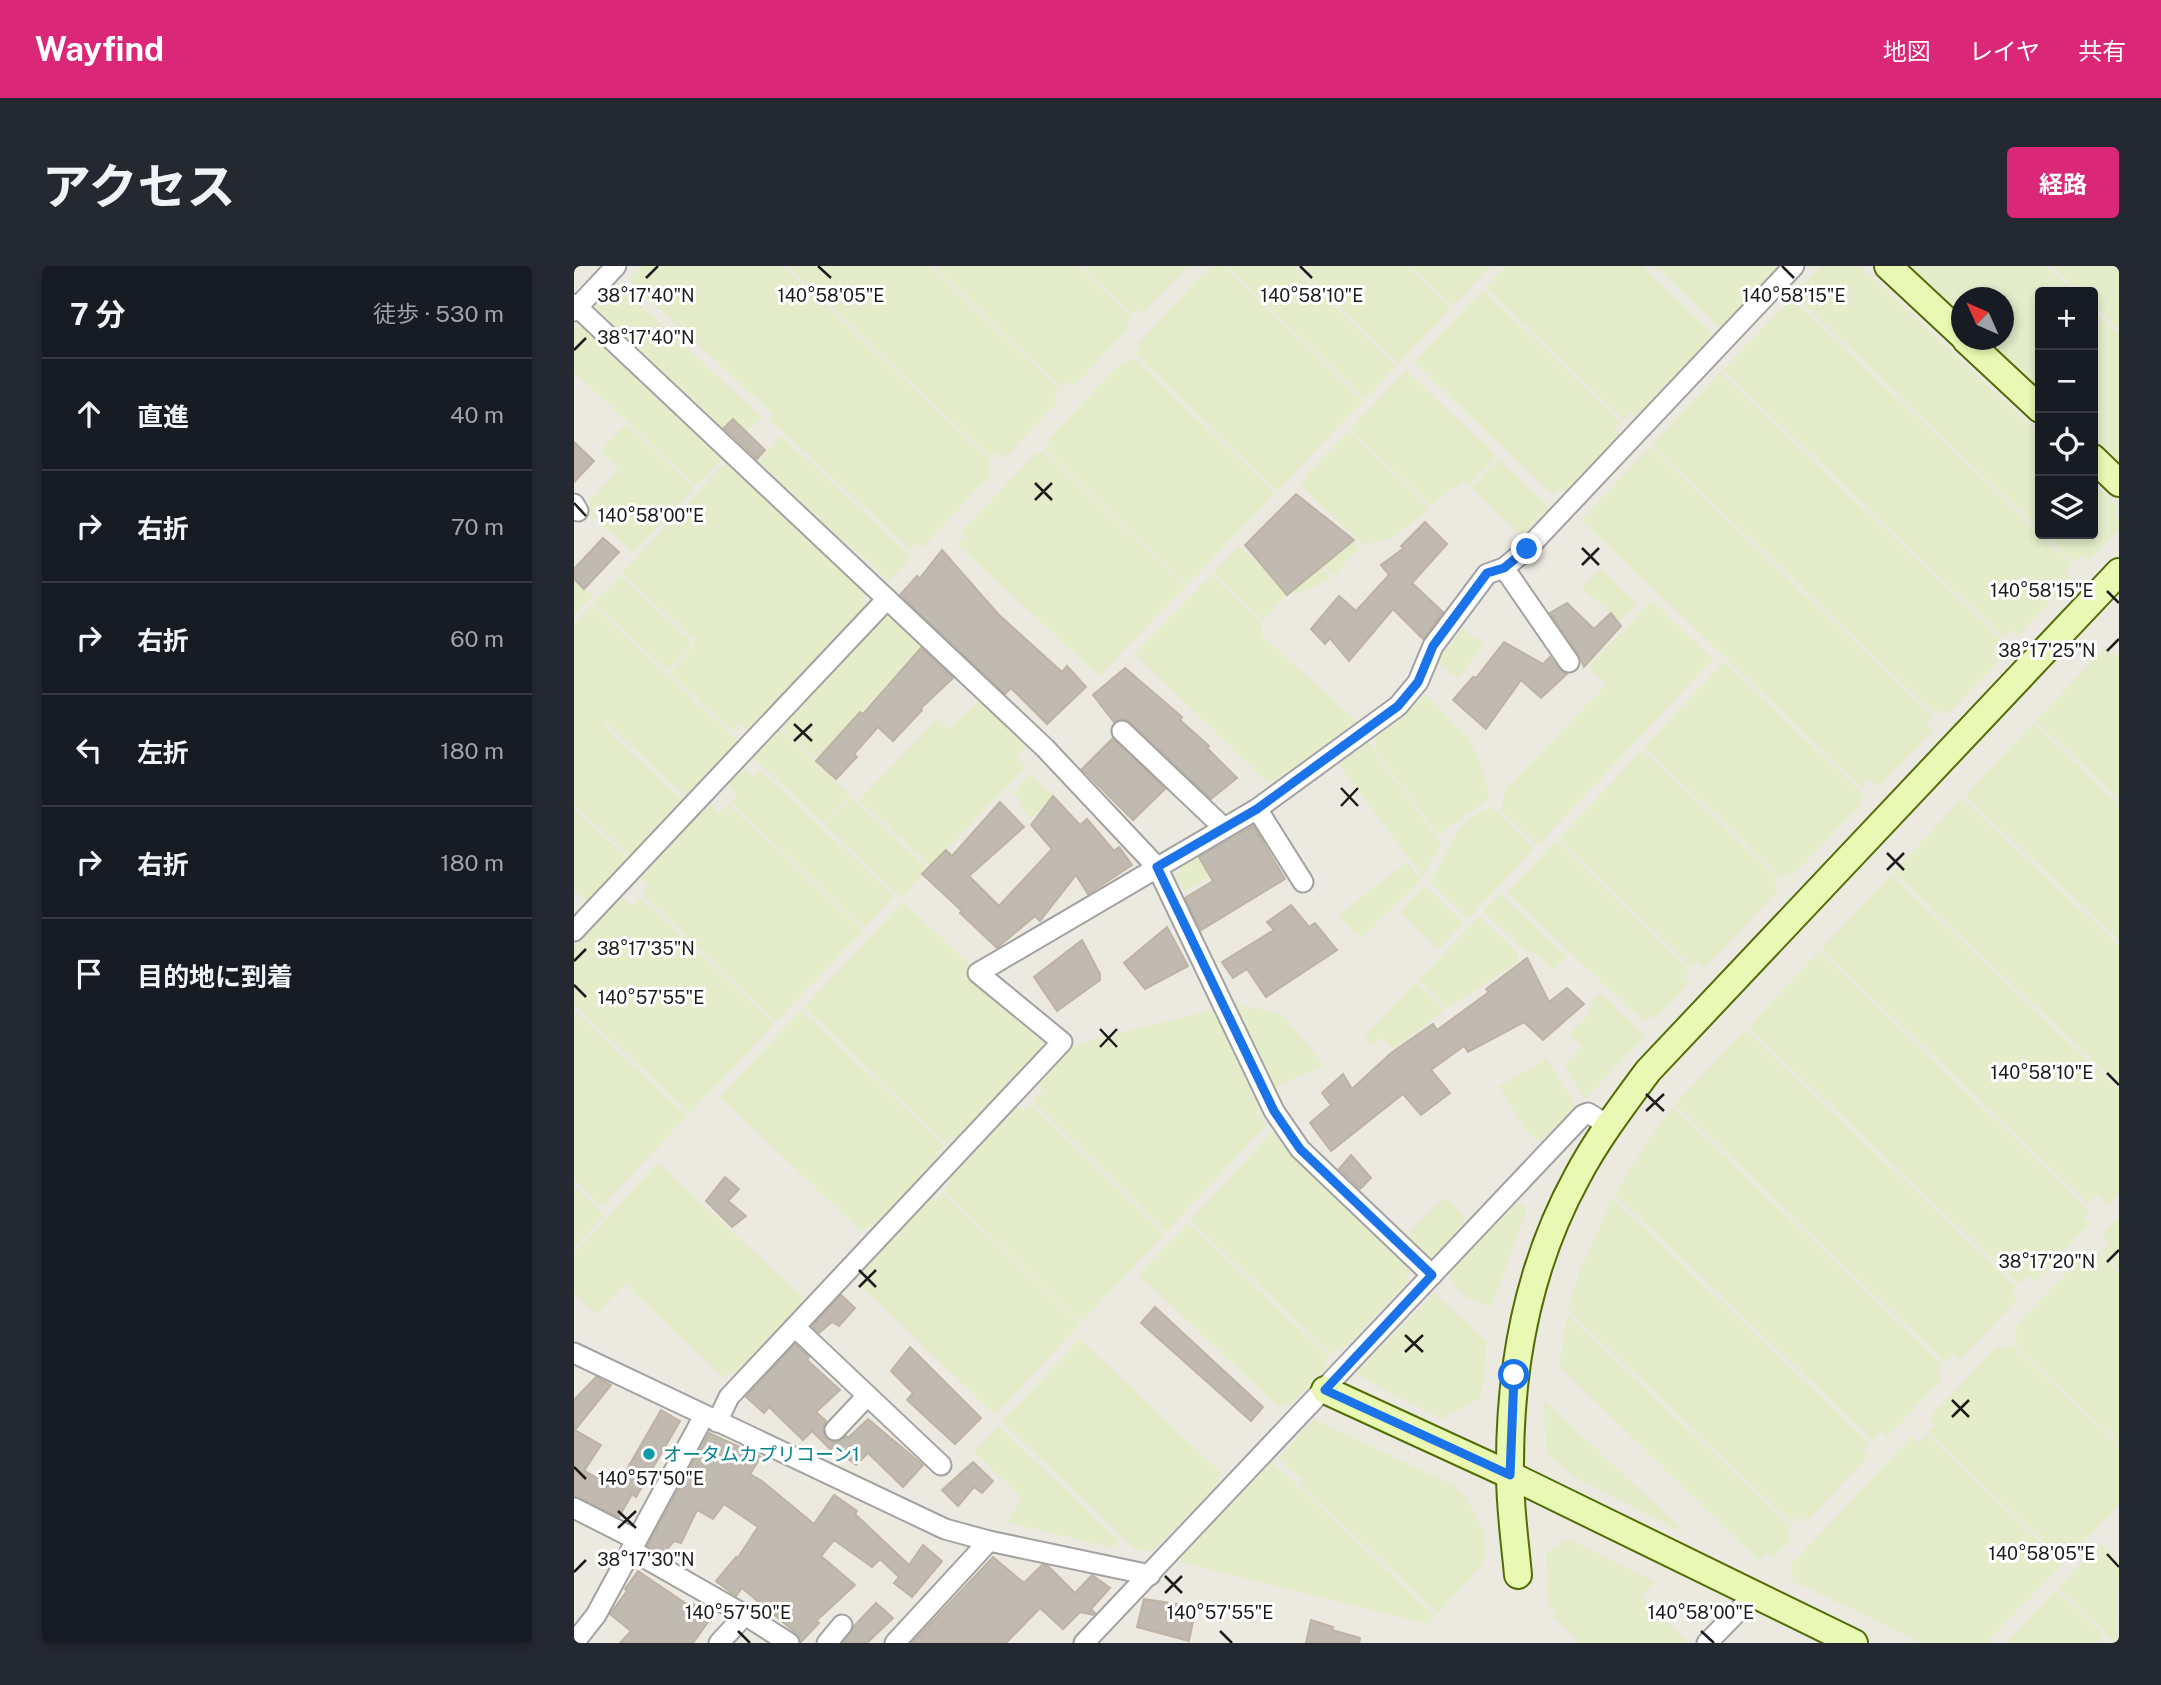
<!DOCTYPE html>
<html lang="ja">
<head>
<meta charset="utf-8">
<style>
	:root { --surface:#171b24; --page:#242831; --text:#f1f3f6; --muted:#9ea1a6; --line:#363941; --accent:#db2777 }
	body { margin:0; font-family:"Public Sans","Noto Sans JP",sans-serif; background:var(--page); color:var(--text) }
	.controls { position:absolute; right:21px; top:21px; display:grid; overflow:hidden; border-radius:7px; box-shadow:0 4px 10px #0003 }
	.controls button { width:63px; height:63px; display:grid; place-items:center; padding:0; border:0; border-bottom:2px solid var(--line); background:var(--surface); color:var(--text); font:35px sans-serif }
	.compass { position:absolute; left:1377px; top:21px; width:63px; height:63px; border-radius:50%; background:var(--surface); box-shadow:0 4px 10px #0003; rotate:315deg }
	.stop { position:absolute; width:21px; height:21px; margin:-16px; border:5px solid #1a73e8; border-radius:50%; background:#fff }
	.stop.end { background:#1a73e8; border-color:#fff; box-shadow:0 2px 7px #0008 }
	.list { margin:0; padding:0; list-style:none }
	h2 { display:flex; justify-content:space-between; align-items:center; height:91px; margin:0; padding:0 28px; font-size:30px }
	h2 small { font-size:23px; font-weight:400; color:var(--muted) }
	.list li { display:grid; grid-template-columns:46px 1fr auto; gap:21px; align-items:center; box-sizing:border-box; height:112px; padding:0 28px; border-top:2px solid var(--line) }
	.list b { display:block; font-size:26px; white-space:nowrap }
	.list em { font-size:23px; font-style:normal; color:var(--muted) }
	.icon { flex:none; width:38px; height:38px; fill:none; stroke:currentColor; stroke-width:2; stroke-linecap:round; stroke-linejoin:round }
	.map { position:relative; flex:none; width:1545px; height:1377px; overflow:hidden; border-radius:7px }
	header { display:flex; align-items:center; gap:42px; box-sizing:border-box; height:98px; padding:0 35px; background:var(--accent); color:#fff }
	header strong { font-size:33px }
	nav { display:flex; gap:38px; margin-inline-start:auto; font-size:24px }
	.intro { display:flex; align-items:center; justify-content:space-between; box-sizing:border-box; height:168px; padding:0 42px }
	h1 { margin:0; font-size:49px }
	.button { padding:18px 32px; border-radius:7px; background:var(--accent); color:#fff; font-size:24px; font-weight:700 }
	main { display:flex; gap:42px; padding:0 42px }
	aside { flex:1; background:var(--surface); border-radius:7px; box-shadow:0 4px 10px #0003 }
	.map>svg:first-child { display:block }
	.farmland { fill:#e4ecca }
	.building { fill:#c1bab0; stroke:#beb3a3; stroke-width:2 }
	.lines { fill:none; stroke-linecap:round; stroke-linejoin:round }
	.street-casing { stroke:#a2a2a2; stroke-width:23 }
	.secondary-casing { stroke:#516e05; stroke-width:30 }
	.street { stroke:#fff; stroke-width:19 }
	.secondary { stroke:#e9f8b2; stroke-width:26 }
	.route { stroke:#1a73e8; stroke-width:9 }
	.ticks { fill:none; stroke:#1b1b1b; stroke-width:2.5 }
	.culture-dot { fill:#0f9aa8; stroke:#fff; stroke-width:2.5 }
	.labels { text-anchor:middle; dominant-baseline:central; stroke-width:6; stroke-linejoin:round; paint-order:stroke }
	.culture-label { font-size:19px; fill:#0d838f; stroke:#fff; text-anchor:start }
	.ticks-label { font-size:18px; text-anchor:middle; fill:#1b1b1b; stroke:#fff; stroke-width:6; stroke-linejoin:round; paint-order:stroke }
</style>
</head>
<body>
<header>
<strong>Wayfind</strong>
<nav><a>地図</a><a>レイヤ</a><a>共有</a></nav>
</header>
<div class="intro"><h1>アクセス</h1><a class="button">経路</a></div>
<main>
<aside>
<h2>7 分<small>徒歩 · 530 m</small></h2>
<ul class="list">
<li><svg class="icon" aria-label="ahead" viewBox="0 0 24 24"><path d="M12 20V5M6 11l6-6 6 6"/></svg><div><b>直進</b></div><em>40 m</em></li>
<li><svg class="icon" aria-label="right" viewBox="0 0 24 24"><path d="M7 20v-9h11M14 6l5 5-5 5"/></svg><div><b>右折</b></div><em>70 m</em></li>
<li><svg class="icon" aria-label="right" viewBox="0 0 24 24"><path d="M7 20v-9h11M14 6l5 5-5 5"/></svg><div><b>右折</b></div><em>60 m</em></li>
<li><svg class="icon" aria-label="left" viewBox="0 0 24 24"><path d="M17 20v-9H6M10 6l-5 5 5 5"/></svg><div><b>左折</b></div><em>180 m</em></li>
<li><svg class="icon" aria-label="right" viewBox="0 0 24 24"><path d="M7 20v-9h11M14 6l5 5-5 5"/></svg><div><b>右折</b></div><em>180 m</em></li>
<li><svg class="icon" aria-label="arrive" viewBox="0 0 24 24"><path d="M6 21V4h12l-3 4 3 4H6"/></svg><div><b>目的地に到着</b></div></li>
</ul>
</aside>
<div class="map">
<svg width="1545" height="1377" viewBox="0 0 1545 1377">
	<rect width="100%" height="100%" fill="#eceae0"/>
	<g class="farmland">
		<polygon points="67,0 210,0 415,194 415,210 348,282 342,277 336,283 195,153 199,148 54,14"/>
		<polygon points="214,0 355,0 486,123 479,130 484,135 430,193 423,186 417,192"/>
		<polygon points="359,0 503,0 558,51 552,57 556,61 499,121 493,115 487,121"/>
		<polygon points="507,0 614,0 569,47 563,43 558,48"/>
		<polygon points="642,0 649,0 789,135 703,225 561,88 565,83 562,80 635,1 638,4"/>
		<polygon points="652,0 718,0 822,100 791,133"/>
		<polygon points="722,0 833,0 877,42 824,97"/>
		<polygon points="836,0 917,0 879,40"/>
		<polygon points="932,0 1068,0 1143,72 1063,154 1056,147 1049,153 912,21"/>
		<polygon points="1081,0 1212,0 1149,65"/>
		<polygon points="1247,0 1286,0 1466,168 1466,264 1220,29"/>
		<polygon points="1335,0 1472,0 1500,26 1466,26 1466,125 1412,74 1430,74 1430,32 1388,32 1387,50"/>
		<polygon points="1478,0 1545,0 1545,64 1519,39 1519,26 1506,26"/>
		<polygon points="39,15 188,151 161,178 20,46 21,36"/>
		<polygon points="909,24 1047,156 1040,163 1048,170 992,228 985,222 979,229 840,96"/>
		<polygon points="1217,32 1498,298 1491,306 1497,313 1444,370 1438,364 1430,372 1149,104"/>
		<polygon points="1519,44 1545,69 1545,200 1519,175"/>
		<polygon points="0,60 12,61 151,190 122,220 0,106"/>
		<polygon points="558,91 701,227 613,319 471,184 477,177 474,174 548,95 551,98"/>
		<polygon points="832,104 922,190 894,219 889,214 857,240 776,163"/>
		<polygon points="1146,107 1430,376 1422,384 1429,391 1373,449 1367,443 1361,448 1078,179"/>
		<polygon points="52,158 120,222 59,287 17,249 14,237 45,203 26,185"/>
		<polygon points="775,165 855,242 820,271 789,279 727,220 734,208"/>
		<polygon points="207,170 338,291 315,315 291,292 266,273 185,195"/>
		<polygon points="1076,181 1359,451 1352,457 1359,464 1304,521 1295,513 1287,521 1007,254"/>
		<polygon points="469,185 612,320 525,410 383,278 391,270 387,266 463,186 465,188"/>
		<polygon points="155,193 295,323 286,334 294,342 177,467 166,457 158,465 95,407 122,376 48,307"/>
		<polygon points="924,193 977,243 947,270 897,221"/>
		<polygon points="1519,217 1545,241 1541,248 1545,252 1545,263 1515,295 1507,289 1500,296 1470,268 1519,268"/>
		<polygon points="775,273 785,282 760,309 750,300"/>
		<polygon points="665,280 715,326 690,354 639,307"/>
		<polygon points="734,290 756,310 756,314 722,328 709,317"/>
		<polygon points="1027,303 1063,339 1047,355 1007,322"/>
		<polygon points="637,309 688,356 687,369 784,456 695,518 561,388"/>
		<polygon points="46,310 118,377 93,404 20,337"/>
		<polygon points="0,312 19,330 0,349"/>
		<polygon points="1078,335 1139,393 964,579 927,544 932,523 1032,419 1014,401"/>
		<polygon points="18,339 167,478 115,534 33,457 30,461 111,537 59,593 0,538 0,358"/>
		<polygon points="312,347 348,381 241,493 205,459"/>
		<polygon points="889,362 910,379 884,412 862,396"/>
		<polygon points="1532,380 1545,392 1545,533 1462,455"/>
		<polygon points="1150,396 1290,529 1285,534 1288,537 1217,611 1212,606 1207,611 1070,481"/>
		<polygon points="851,428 894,472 905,493 916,532 864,569 800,481 804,478 799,472 822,457"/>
		<polygon points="405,434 452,480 442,491 452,501 356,600 285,534 364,452 376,463"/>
		<polygon points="1459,457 1545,538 1545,674 1391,530"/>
		<polygon points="204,461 276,529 249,557 177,489"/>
		<polygon points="794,476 867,578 848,610 763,496"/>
		<polygon points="1068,484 1205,613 1199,619 1205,624 1130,702 1123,696 1118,701 985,573"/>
		<polygon points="169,502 179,511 186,504 320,630 290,662 156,536 163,528 153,519"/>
		<polygon points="456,508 479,530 457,553 445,541 449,537 439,527"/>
		<polygon points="277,531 354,603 327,631 250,558"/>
		<polygon points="1388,533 1545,680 1545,819 1319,606"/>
		<polygon points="135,538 145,547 154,538 289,664 202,756 68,628 75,620 66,611"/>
		<polygon points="918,541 960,582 894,653 856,616 884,564 896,552"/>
		<polygon points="0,543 57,596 16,639 0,624"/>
		<polygon points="982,575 1115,704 1110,710 1116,716 1080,754 1075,749 1069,755 933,627"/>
		<polygon points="623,588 636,610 610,626 600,609 607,605 604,600"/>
		<polygon points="833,596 847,614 788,671 781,667 765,649"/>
		<polygon points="1317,609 1545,824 1545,927 1534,939 1523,928 1514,937 1247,683"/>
		<polygon points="851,620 889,657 864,683 826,646"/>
		<polygon points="926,628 992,690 979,704 957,684 954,688 909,645"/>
		<polygon points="48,630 58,640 67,632 200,758 116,847 0,739 0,681"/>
		<polygon points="329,636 473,770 466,779 471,784 385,874 380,870 373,878 230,741"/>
		<polygon points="905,650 945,688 942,691 945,695 874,742 845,714"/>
		<polygon points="1245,685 1516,945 1510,952 1516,957 1461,1016 1454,1009 1445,1018 1174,761"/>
		<polygon points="842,716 871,744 819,783 807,771 798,779 790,771"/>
		<polygon points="1026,727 1071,770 1011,833 990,799 1008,781 995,768 1015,749 1016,739"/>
		<polygon points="661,738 708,748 751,800 700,821"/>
		<polygon points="227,744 371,880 363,888 368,892 300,963 295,959 288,966 146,831"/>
		<polygon points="640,744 692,859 592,966 459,835 469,824 464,816 497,781 505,777"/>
		<polygon points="0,745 113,850 28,940 0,913"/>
		<polygon points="1171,764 1442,1021 1437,1027 1444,1033 1386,1094 1380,1088 1371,1096 1101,838"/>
		<polygon points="973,793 1002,841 971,876 966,876 952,865 925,820"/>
		<polygon points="456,838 590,968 507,1057 370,925 377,917 373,912 442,840 449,845"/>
		<polygon points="1099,841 1369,1100 1363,1107 1369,1112 1313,1171 1307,1165 1299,1174 1040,928 1081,864"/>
		<polygon points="700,864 707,877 721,892 838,1005 832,1011 835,1015 767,1085 763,1082 757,1088 616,954"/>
		<polygon points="84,897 232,1034 160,1109 155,1105 149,1111 51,1018 22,1048 0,1027 0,988"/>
		<polygon points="0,920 30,949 0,981"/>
		<polygon points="369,927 506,1058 421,1149 285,1018 292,1010 287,1004 356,930 362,935"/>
		<polygon points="870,931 892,952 888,957 890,959 858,992 854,991 832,970"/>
		<polygon points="1038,932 1295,1177 1289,1184 1295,1190 1232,1256 1227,1250 1219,1258 994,1044 1005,1007"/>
		<polygon points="943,933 953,943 917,1041 894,1033 879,1018 875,1008"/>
		<polygon points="1545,951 1545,1003 1527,986 1535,977 1527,969"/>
		<polygon points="614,957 755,1091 749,1097 753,1100 715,1140 711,1137 706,1142 565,1009"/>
		<polygon points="1523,986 1545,1007 1545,1177 1439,1077 1445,1070 1439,1063 1511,987 1517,992"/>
		<polygon points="860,1027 913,1076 907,1132 868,1153 782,1108"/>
		<polygon points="993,1049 1217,1261 1211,1268 1216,1273 1198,1292 1193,1287 1185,1295 985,1100"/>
		<polygon points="506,1073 648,1208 643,1212 646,1215 579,1285 562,1284 428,1156"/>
		<polygon points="1437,1078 1545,1180 1545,1238 1490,1296 1354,1166 1361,1159 1354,1153 1424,1079 1431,1085"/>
		<polygon points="970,1134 1114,1269 999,1210 972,1187"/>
		<polygon points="740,1153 878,1219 890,1229 909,1264 911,1293 905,1302 864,1347 725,1218 728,1214 704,1192"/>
		<polygon points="424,1160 545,1275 539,1282 432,1256 448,1231 400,1186"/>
		<polygon points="1352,1168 1488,1298 1412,1377 1348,1377 1217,1314 1221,1309 1214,1302 1338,1170 1345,1176"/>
		<polygon points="697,1195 861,1350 854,1358 606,1296 609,1289"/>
		<polygon points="993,1273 1081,1315 1067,1331 1115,1377 1007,1377 978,1350 982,1346 975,1339 972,1287"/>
		<polygon points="1526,1278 1545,1296 1543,1377 1484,1322"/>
		<polygon points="1482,1324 1530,1369 1523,1377 1432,1377"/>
	</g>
	<g class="building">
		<polygon points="159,153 191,184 183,193 150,162"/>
		<polygon points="0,176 20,195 0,216"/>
		<polygon points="722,228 780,274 713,329 671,279"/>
		<polygon points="851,256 873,278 838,317 869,346 849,373 819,343 775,395 756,372 751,378 737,363 765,330 782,345 815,309 807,299 830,282 827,280"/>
		<polygon points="29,272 45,286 10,323 0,313 0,303"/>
		<polygon points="368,284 425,349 488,406 493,400 512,421 473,458 437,422 431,428 326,329 343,310 346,312"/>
		<polygon points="993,337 1020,363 1037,347 1047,360 1010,401 1005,389 976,347"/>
		<polygon points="930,376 969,398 976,391 985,403 993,408 967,432 947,414 912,463 879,434 899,411 902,412"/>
		<polygon points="347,382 379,412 347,442 348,444 319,475 304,461 280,488 283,491 262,513 242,495 286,446 289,448"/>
		<polygon points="551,402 608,451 606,454 635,480 633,482 663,512 637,533 556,456 550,453 540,456 519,429"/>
		<polygon points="539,472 591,523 559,554 508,503"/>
		<polygon points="479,530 506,559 513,553 540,585 545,581 558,599 514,628 502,609 466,655 461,650 423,682 386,647 388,645 348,608 372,584 378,590 426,536 450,561 395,610 425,640 478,583 457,559"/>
		<polygon points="679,560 711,613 627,664 611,632 639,615 625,591"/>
		<polygon points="717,639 735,661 741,657 763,684 692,731 673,703 659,712 648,696 700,664 693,656"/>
		<polygon points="593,661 614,700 571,723 550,697"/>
		<polygon points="508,674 526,708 526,714 483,745 460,711"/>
		<polygon points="953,692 975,736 993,722 1010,738 969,774 950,756 894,786 890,780 857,804 876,827 847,849 829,828 757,885 736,857 757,839 748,827 769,808 778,823 817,787 859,758 863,764 915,726 912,723"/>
		<polygon points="777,889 797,912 786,923 765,903"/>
		<polygon points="151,911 165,923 154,935 172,950 158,961 132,935"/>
		<polygon points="267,1029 281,1042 265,1060 258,1056 245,1067 238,1060"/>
		<polygon points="581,1041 689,1141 677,1155 567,1057"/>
		<polygon points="221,1078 235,1091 233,1094 266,1124 242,1146 252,1155 249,1162 252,1172 259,1176 265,1175 272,1170 274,1172 294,1153 349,1199 329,1221 294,1187 282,1199 259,1181 257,1184 238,1165 229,1174 195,1141 190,1147 172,1131"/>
		<polygon points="336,1081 407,1152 381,1178 333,1134 339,1127 317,1105"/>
		<polygon points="22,1111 37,1119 1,1164 27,1179 10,1205 42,1222 87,1144 106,1155 62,1231 58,1228 45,1251 0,1230 0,1134"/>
		<polygon points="135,1167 187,1191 176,1208 188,1215 240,1258 260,1229 283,1245 281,1248 335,1299 349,1279 368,1295 338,1331 320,1317 325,1311 306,1293 298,1301 260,1274 247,1290 281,1319 242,1355 245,1357 227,1376 222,1367 168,1322 162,1330 142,1315 162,1291 163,1293 184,1261 150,1238 139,1253 123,1244 107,1277 100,1275 89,1288 74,1279"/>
		<polygon points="399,1196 419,1215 408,1227 400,1221 384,1240 368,1224"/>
		<polygon points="419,1291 450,1317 468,1299 474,1300 501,1327 518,1309 536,1322 517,1343 521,1347 519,1349 506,1346 489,1363 466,1342 432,1377 338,1377"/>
		<polygon points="64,1305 117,1341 119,1338 137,1352 119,1377 46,1377 57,1365 36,1348 53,1325 51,1323"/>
		<polygon points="570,1333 622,1341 615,1375 563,1361"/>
		<polygon points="302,1337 319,1352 293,1377 269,1377 280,1360"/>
		<polygon points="737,1354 759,1361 758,1364 786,1372 785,1377 732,1377"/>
	</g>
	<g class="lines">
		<defs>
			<g id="street">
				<polyline points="0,38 471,482 583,601 700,845 726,883 858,1009"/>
				<polyline points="0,45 42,0"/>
				<polyline points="0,238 4,245"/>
				<polyline points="930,302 995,396"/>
				<polyline points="548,465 650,562"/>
				<polyline points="683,543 729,616"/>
				<polyline points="0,665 313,333"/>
				<polyline points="221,1061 367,1199"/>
				<polyline points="0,1087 371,1263 415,1275 576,1309"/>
				<polyline points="143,1156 155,1131 488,776 404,707 683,543 824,440 844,416 859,380 913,308 930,302 953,283 1220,0"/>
				<polyline points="261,1164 293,1130"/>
				<polyline points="0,1242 63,1274"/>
				<polyline points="57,1284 171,1349 215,1377"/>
				<polyline points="0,1377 22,1349 130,1150"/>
				<polyline points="145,1377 171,1349"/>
				<polyline points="253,1377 268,1359"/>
				<polyline points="321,1377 415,1275"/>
				<polyline points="510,1377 1009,849 1014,847 1034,859"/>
				<polyline points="1133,1377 1181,1328"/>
			</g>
			<g id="secondary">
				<polyline points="1314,0 1388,69"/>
				<polyline points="1392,74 1466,143"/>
				<polyline points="1519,192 1545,217"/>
				<polyline points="751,1124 936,1209 1280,1377"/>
				<path d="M 944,1309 C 941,1276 936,1242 936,1208 C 935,1105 953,1002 1003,911 C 1023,873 1049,839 1074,805 L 1545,306"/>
			</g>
		</defs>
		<use href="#street" class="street-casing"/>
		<use href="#secondary" class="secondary-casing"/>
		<use href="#street" class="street"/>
		<use href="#secondary" class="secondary"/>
	</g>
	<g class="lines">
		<polyline class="route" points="940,1109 936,1209 751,1124 858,1009 726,883 700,845 583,601 683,543 824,440 844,416 859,380 913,307 930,302 953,283"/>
	</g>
	<path class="ticks" d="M 244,0 L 257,12M 726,0 L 738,12M 1208,0 L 1220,12M 72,12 L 84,0M 0,84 L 12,72M 461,217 L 478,234M 461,234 L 478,217M 0,237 L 12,250M 1008,282 L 1025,299M 1008,299 L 1025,282M 1533,325 L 1545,337M 1533,385 L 1545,373M 220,458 L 238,475M 220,475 L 238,458M 767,522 L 784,540M 767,540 L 784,522M 1313,587 L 1330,604M 1313,604 L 1330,587M 0,695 L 12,683M 0,719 L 12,731M 526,763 L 543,781M 526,781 L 543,763M 1533,807 L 1545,819M 1072,828 L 1090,845M 1072,845 L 1090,828M 1533,996 L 1545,984M 285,1004 L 302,1021M 285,1021 L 302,1004M 831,1069 L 849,1086M 831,1086 L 849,1069M 1378,1134 L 1395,1151M 1378,1151 L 1395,1134M 0,1201 L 12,1213M 44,1245 L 62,1262M 44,1262 L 62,1245M 1533,1288 L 1545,1301M 0,1306 L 12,1294M 591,1310 L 608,1327M 591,1327 L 608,1310M 164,1365 L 176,1377M 646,1365 L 658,1377M 1127,1365 L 1140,1377"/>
	<circle class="culture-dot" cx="75" cy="1188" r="7"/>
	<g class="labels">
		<g class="culture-label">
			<text x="89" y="1188">オータムカプリコーン1</text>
		</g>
	</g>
	<g class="ticks-label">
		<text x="738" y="36">140°58'10"E</text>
		<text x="72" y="36">38°17'40"N</text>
		<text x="257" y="36">140°58'05"E</text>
		<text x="1220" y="36">140°58'15"E</text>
		<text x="72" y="78">38°17'40"N</text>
		<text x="77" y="256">140°58'00"E</text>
		<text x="1468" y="331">140°58'15"E</text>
		<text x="1473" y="391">38°17'25"N</text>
		<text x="72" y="689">38°17'35"N</text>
		<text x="77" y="738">140°57'55"E</text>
		<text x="1468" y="813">140°58'10"E</text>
		<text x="1473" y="1002">38°17'20"N</text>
		<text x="77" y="1219">140°57'50"E</text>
		<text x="1468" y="1294">140°58'05"E</text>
		<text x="72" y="1300">38°17'30"N</text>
		<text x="164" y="1353">140°57'50"E</text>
		<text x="646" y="1353">140°57'55"E</text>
		<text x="1127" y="1353">140°58'00"E</text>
	</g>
</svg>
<div class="controls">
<button>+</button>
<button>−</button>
<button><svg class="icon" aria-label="locate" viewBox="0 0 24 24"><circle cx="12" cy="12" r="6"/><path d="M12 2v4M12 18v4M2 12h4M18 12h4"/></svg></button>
<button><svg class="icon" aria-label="layers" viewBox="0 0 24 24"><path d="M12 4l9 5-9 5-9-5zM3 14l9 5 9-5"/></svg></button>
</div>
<svg class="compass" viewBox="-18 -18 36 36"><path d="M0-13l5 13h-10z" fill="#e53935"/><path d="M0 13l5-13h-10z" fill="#9ea1a6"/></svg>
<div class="stop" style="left:940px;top:1109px"></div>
<div class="stop end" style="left:953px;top:283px"></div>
</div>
</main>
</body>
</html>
